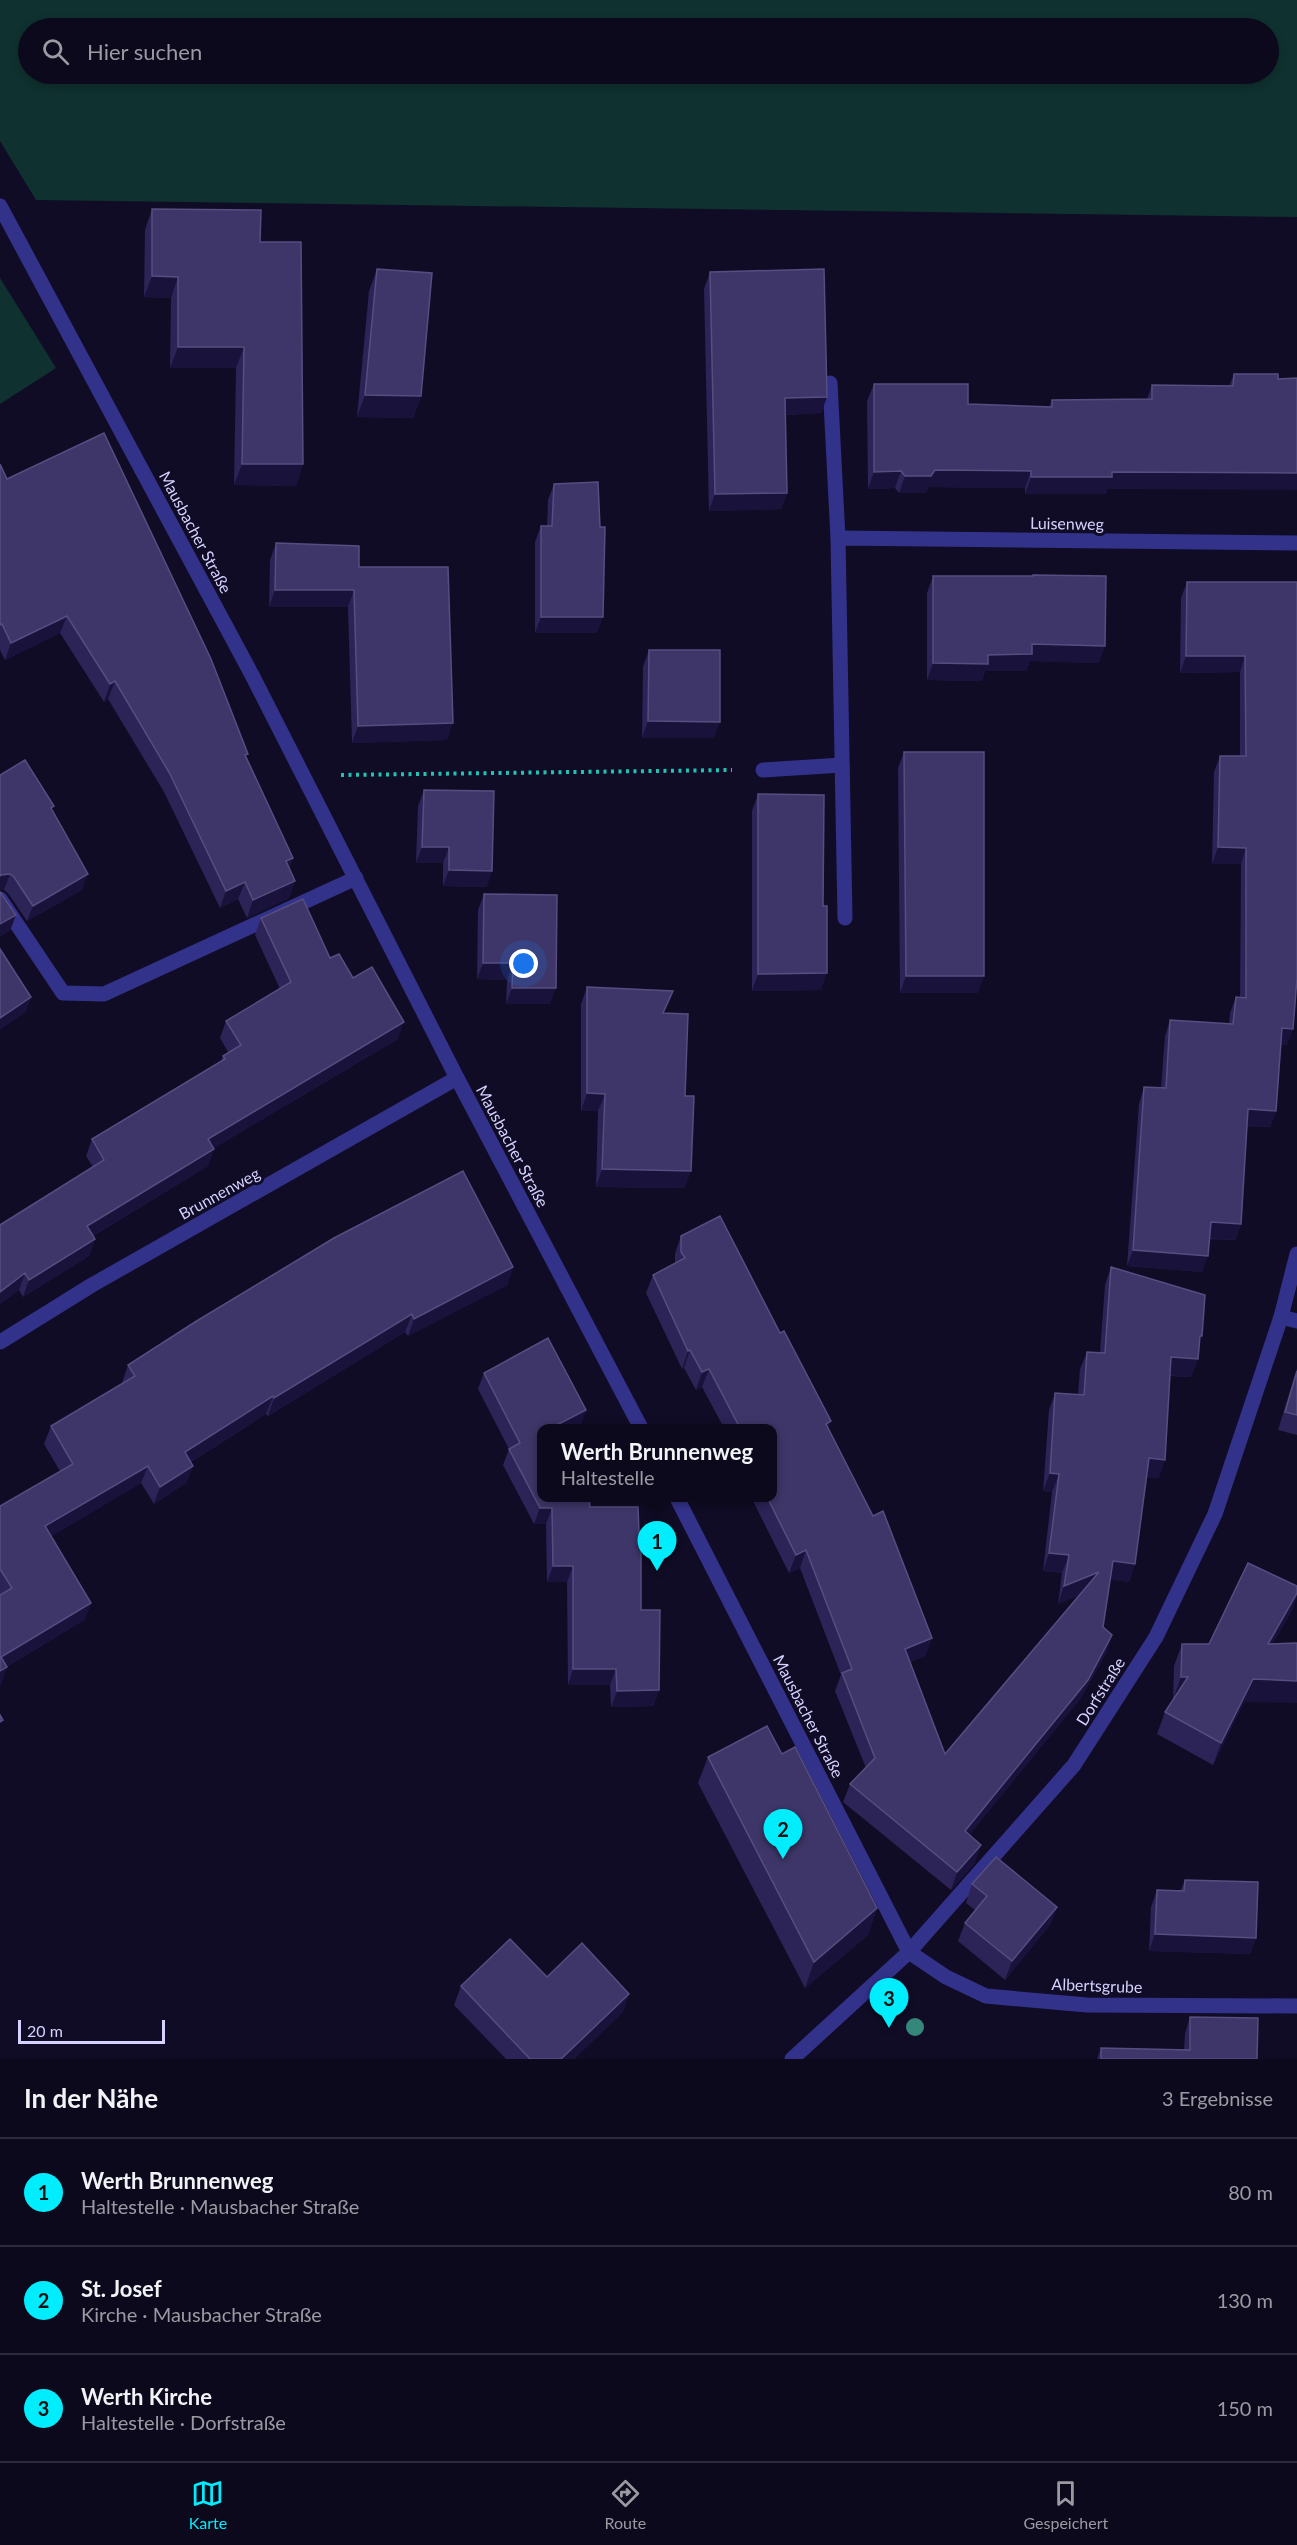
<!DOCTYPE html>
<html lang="de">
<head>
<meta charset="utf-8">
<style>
	:root { --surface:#0c091c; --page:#151225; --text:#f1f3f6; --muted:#9a9aa3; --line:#2c2a3b; --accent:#00edfd }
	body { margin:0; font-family:Lato,sans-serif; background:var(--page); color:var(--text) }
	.scale { position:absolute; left:18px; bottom:15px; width:147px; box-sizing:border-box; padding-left:6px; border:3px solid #d5d2ff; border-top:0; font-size:16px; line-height:21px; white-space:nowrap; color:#d5d2ff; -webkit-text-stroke:4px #100c26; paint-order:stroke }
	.you { position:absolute; left:524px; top:964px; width:21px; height:21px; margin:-15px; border:4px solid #fff; border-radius:50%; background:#1a73e8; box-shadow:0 0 0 9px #1a73e833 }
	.badge { display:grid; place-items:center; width:39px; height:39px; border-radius:50%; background:var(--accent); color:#111; font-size:20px; font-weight:700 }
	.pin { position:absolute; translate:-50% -50px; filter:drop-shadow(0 2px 3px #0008) }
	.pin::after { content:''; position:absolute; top:32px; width:21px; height:18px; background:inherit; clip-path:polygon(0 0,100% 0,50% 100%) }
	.popup { position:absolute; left:537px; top:1424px; width:240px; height:78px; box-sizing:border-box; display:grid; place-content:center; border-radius:12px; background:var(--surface); filter:drop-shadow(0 2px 4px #0005); font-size:20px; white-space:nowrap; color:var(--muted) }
	.popup b { font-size:22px; color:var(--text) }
	.popup::after { content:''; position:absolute; left:50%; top:100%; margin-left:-12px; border:12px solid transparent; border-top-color:var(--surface) }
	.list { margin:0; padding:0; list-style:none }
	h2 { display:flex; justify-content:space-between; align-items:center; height:78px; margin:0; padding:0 24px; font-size:26px }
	h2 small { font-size:20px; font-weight:400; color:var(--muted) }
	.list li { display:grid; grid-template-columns:39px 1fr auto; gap:18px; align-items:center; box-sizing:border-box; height:108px; padding:0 24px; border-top:2px solid var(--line) }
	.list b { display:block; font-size:22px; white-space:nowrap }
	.list p { margin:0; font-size:20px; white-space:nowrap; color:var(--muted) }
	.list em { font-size:20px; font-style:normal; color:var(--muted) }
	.icon { flex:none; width:33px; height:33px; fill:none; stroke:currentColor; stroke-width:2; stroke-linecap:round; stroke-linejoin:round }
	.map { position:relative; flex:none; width:1297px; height:2059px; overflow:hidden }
	.search { position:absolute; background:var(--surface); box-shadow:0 3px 9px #0003; left:18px; right:18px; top:18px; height:66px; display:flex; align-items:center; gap:15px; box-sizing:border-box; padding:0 21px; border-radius:33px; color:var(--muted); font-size:22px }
	.sheet { height:402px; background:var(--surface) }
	nav { display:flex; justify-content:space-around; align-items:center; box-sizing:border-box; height:84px; border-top:2px solid var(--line); background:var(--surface); font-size:16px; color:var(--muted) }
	nav a { display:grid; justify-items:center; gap:3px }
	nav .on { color:var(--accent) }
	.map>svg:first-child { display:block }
	.green { fill:#0f312f; fill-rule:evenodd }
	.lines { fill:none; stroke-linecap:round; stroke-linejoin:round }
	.path { stroke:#22c3b3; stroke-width:4; stroke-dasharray:3 4.5; stroke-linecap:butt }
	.service { stroke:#33328a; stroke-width:15 }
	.minor { stroke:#33328a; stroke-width:15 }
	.tree { fill:#34877a }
	.wall { fill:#2c2356 }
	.shaded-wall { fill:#19123b }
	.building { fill:#3e3668; stroke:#564e80; stroke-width:1.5 }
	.labels { text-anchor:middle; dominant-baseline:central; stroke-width:6; stroke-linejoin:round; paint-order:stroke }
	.street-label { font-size:16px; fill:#d5d2ff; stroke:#100c26 }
</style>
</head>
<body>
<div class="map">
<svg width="1297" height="2059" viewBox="0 0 1297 2059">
	<rect width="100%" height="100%" fill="#100c26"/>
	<g class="green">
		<path d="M 0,0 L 1297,0 L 1297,217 L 36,200 L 0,141 ZM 28,28 L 1268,28 L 1268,74 L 28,74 Z"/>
		<polygon points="0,278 56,368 0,404"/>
	</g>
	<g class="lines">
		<polyline class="path" points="341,775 732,770"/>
		<polyline class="service" points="0,899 63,993 104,994 356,878"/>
		<g class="minor">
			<polyline points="0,206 252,675 457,1078 641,1428"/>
			<polyline points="830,383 838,538"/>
			<polyline points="763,770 842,765"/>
			<polyline points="845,918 838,538 1297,543"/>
			<polyline points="1281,1317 1297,1321"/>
			<polyline points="0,1342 92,1285 457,1078"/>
			<polyline points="677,1498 909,1952 946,1977 986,1996 1087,2005 1297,2006"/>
			<polyline points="792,2059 909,1952 1074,1765 1156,1637 1215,1514 1281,1317 1297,1254"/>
		</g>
	</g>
	<circle class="tree" cx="915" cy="2027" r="9"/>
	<g class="wall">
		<polygon points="152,209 260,242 303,464 296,486 234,485 236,368 170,368 171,298 144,297 145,230"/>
		<polygon points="377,269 421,396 413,418 357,417 369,291"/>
		<polygon points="710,272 827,397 821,413 785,415 787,493 781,509 709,511 704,289"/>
		<polygon points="1234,374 1278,374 1107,489 1106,494 1025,494 1025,488 929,487 925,493 899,493 895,488 868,489 867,401 874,384 968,404 1049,407 1052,400 1147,399 1152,385 1229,386"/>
		<polygon points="0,464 7,479 247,758 293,858 289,868 295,881 289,898 247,918 238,899 220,908 164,792 108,699 104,702 60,633 5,660 0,650"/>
		<polygon points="554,484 597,633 535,633 535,542 541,526 547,526 548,500"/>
		<polygon points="276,543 359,567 447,740 352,743 348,607 269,607 270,560"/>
		<polygon points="933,576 1099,663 1030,661 1026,671 985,671 982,681 927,680 927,593"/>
		<polygon points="1187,582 1284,583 1296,993 1287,1045 1280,1044 1276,1111 1270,1127 1247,1126 1241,1224 1235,1240 1209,1239 1202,1272 1127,1266 1139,1104 1144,1087 1161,1088 1165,1036 1170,1020 1229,1024 1230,1013 1236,997 1240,997 1241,864 1212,864 1214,772 1220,756 1240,756 1240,672 1180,673 1181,598"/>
		<polygon points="649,650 714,738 642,738 643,667"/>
		<polygon points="904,752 978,993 900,993 898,768"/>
		<polygon points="0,775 52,811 82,890 27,921 8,893 4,890 0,890"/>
		<polygon points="424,790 487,887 443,886 443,863 416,863 418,806"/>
		<polygon points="758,794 821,990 752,991 752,811"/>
		<polygon points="484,894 550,1004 506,1004 507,980 477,979 478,910"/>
		<polygon points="261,918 330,958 353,978 398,1039 214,1148 208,1166 93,1236 95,1239 89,1256 23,1297 19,1290 0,1304 0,1225 93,1167 86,1156 92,1139 221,1061 223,1056 228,1052 220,1038 226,1021 280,989 255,935"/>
		<polygon points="587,987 665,1013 685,1096 685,1188 596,1187 598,1111 581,1111 581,1004"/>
		<polygon points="681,1236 780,1333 831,1421 828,1429 932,1638 925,1656 910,1662 945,1754 1079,1595 1058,1604 1062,1573 1043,1571 1052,1492 1043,1491 1049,1410 1055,1393 1078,1394 1080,1369 1087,1352 1100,1352 1105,1285 1111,1267 1199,1346 1198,1359 1191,1377 1170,1376 1159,1478 1146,1477 1135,1564 1129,1582 1110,1579 1103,1627 1112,1635 1106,1653 1081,1698 969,1835 975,1863 951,1890 843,1802 850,1784 866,1768 835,1691 841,1675 800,1568 789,1573 751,1497 772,1497 772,1428 724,1428 702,1387 696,1390 684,1368 682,1369 646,1293 653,1275 675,1263 675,1254"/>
		<polygon points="513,1267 507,1285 408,1336 405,1332 268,1416 266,1414 191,1462 193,1466 186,1483 154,1504 141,1483 51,1536 91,1603 84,1620 0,1671 0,1506 60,1471 44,1444 51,1426 122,1384 122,1383 128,1365"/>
		<polygon points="1297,1368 1297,1435 1278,1430"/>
		<polygon points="484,1373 586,1410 580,1426 542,1428 590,1507 641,1610 659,1690 653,1706 611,1707 610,1685 568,1685 567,1582 547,1582 546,1524 534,1524 503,1465 509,1449 478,1389"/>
		<polygon points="1297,1593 1297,1595 1292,1610 1273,1643 1213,1765 1157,1734 1165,1712 1173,1700 1174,1666 1182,1644 1209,1644"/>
		<polygon points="782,1754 877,1908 868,1935 805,1988 698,1783 708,1757"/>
		<polygon points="1185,1880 1256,1938 1250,1954 1149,1951 1151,1907 1157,1890 1180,1891"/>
		<polygon points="972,1884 1057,1907 1050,1925 1005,1980 958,1941 965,1923 975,1910 966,1903"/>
		<polygon points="547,1977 623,2012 574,2059 506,2059 454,2005 461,1986"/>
		<polygon points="1190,2017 1257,2059 1097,2059 1101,2048 1184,2050 1185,2033"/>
	</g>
	<g class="shaded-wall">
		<polygon points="152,276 178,277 171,298 144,297"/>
		<polygon points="178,347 244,347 236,368 170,368"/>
		<polygon points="365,395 421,396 413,418 357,417"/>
		<polygon points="827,397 821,413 778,415 785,398"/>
		<polygon points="242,464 303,464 296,486 234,485"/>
		<polygon points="935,470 1031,471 1025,488 929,487 925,493 899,493 905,476"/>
		<polygon points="901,471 895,488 868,489 874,472"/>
		<polygon points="1112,472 1297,473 1297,490 1107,489 1106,494 1025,494 1031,477"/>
		<polygon points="787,493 781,509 709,511 715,494"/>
		<polygon points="275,590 354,590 348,607 269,607"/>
		<polygon points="67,616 60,633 5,660 11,643"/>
		<polygon points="541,617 603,617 597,633 535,633"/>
		<polygon points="1032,644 1105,646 1099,663 1030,661 1026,671 985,671 982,681 927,680 933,663 988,655"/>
		<polygon points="1186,656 1245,656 1240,672 1180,673"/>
		<polygon points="115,681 108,699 104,702 110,684"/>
		<polygon points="648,721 720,722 714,738 642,738"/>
		<polygon points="453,723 447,740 352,743 358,726"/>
		<polygon points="422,847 449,847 443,863 416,863"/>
		<polygon points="1218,847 1246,848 1241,864 1212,864"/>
		<polygon points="293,858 286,876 286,861"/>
		<polygon points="449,870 492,871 487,887 443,886"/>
		<polygon points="10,874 4,890 0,890 0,876 1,875"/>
		<polygon points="88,874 82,890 27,921 33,906"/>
		<polygon points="295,881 289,898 247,918 253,900"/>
		<polygon points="245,882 238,899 220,908 226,891"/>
		<polygon points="16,915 10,931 0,937 0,924"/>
		<polygon points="483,963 513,963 507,980 477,979"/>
		<polygon points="827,973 821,990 752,991 758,974"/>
		<polygon points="906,976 984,976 978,993 900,993"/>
		<polygon points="512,988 556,988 550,1004 506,1004"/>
		<polygon points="31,997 26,1012 0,1030 0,1018"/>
		<polygon points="404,1022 398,1039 202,1155 208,1139"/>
		<polygon points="1282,1028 1293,1029 1287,1045 1276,1044"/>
		<polygon points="587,1093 605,1094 598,1111 581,1111"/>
		<polygon points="1248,1109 1276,1111 1270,1127 1242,1125"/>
		<polygon points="214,1149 208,1166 81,1243 87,1226"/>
		<polygon points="602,1169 691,1171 685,1188 596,1187"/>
		<polygon points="1211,1222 1241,1224 1235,1240 1205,1238"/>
		<polygon points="95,1239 89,1256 23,1297 29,1280"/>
		<polygon points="1133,1250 1208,1256 1202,1272 1127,1266"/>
		<polygon points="513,1267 507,1285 408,1336 414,1319"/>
		<polygon points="25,1273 19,1290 0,1304 0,1292"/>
		<polygon points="412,1314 405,1332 268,1416 274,1398"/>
		<polygon points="690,1350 684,1368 682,1369 688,1351"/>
		<polygon points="1171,1357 1198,1359 1191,1377 1165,1375"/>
		<polygon points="709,1369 702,1387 696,1390 702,1372"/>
		<polygon points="273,1396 266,1414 178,1470 185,1452"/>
		<polygon points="586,1410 580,1426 575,1428 551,1428"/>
		<polygon points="831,1421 825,1439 826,1424"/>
		<polygon points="1149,1458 1165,1460 1159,1478 1142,1476"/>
		<polygon points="148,1466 141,1483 39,1544 45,1526"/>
		<polygon points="193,1466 186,1483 154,1504 160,1487"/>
		<polygon points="1050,1473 1059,1474 1052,1492 1043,1491"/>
		<polygon points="540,1508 552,1508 546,1524 534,1524"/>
		<polygon points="806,1550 800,1568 789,1573 796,1555"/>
		<polygon points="1049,1553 1069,1555 1062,1573 1043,1571"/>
		<polygon points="1113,1561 1135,1564 1129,1582 1106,1579"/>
		<polygon points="553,1566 573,1566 567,1582 547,1582"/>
		<polygon points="1099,1572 1092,1590 1058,1604 1064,1586"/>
		<polygon points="1297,1593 1297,1595 1292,1610 1260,1666 1268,1644"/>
		<polygon points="91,1603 84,1620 0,1671 1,1657"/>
		<polygon points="1112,1635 1106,1653 1081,1698 958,1849 965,1831"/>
		<polygon points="932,1638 925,1656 898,1667 905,1649"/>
		<polygon points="7,1667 1,1685 0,1685 0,1671"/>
		<polygon points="573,1669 616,1669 610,1685 568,1685"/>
		<polygon points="1181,1677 1188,1677 1173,1700"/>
		<polygon points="1253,1679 1297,1681 1297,1703 1244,1702 1213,1765 1221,1743"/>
		<polygon points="659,1690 653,1706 611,1707 617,1691"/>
		<polygon points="981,1845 975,1863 951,1890 957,1872"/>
		<polygon points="1057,1907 1050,1925 1005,1980 1012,1961"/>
		<polygon points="877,1908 868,1935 805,1988 814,1962"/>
		<polygon points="1155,1934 1256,1938 1250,1954 1149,1951"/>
		<polygon points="629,1994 623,2012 574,2059 561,2059"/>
	</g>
	<g class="building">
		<polygon points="152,209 261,210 260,242 301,242 303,464 242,464 244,347 178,347 178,277 152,276"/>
		<polygon points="377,269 432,273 421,396 365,395"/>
		<polygon points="824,269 827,397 785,398 787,493 715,494 710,272"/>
		<polygon points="1234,374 1278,374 1278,379 1297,378 1297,473 1112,472 1112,477 1031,477 1031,471 935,470 931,476 905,476 901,471 874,472 874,384 968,384 968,404 1052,407 1052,400 1152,399 1152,385 1233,386"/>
		<polygon points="104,433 211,659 248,754 245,755 293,858 286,861 295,881 253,900 245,882 226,891 170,774 115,681 110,684 67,616 11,643 2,624 0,625 0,464 7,479"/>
		<polygon points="598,482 600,527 605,527 603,617 541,617 541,526 552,526 554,484"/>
		<polygon points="276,543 359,546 359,567 448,567 453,723 358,726 354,590 275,590"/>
		<polygon points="1033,575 1106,576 1105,646 1032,644 1032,654 988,655 988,664 933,663 933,576 1033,576"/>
		<polygon points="1187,582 1297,582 1297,978 1293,1029 1282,1028 1276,1111 1248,1109 1241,1224 1211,1222 1208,1256 1133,1250 1144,1087 1166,1088 1170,1020 1233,1024 1236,997 1246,998 1246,848 1218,847 1220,756 1246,756 1245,656 1186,656"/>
		<polygon points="649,650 720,650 720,722 648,721"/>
		<polygon points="904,752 984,752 984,976 906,976"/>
		<polygon points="25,760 54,806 51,808 88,874 33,906 14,877 10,874 1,875 0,876 0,775"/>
		<polygon points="424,790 494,791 492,871 449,870 449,847 422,847"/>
		<polygon points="758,794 824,795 823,906 827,906 827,973 758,974"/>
		<polygon points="0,892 16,915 0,924"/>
		<polygon points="484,894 557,895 556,988 512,988 513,963 483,963"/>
		<polygon points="303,899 330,958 339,954 353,978 372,967 404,1022 208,1139 214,1149 87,1226 95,1239 29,1280 25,1273 0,1292 0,1225 104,1160 92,1139 225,1059 223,1056 241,1045 226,1021 291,982 261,918"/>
		<polygon points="0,949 31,997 0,1018"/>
		<polygon points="587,987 673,991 663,1013 688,1014 685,1096 694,1096 691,1171 602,1169 605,1094 587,1093"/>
		<polygon points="463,1171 513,1267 414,1319 412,1314 274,1398 273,1396 185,1452 193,1466 160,1487 148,1466 45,1526 91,1603 1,1657 7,1667 0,1671 0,1595 12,1588 0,1569 0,1506 73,1464 51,1426 135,1376 128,1365 195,1322 334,1238"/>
		<polygon points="720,1216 780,1333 784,1331 831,1421 826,1424 873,1516 883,1511 932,1638 905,1649 945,1754 1099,1572 1064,1586 1069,1555 1049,1553 1059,1474 1050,1473 1055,1393 1084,1395 1087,1352 1105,1353 1111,1267 1205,1295 1202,1336 1200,1336 1198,1359 1171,1357 1165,1460 1149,1458 1135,1564 1113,1561 1103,1627 1112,1635 1088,1680 965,1831 981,1845 957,1872 850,1784 875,1758 842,1673 852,1669 806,1550 796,1555 767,1497 772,1497 772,1428 740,1428 709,1369 702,1372 690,1350 688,1351 653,1275 685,1258 681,1252 681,1236"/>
		<polygon points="548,1338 586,1410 551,1428 542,1428 542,1497 589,1497 590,1507 638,1507 639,1533 641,1534 641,1610 660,1610 659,1690 617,1691 616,1669 573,1669 573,1566 553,1566 552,1508 540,1508 509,1449 520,1443 484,1373"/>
		<polygon points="1297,1371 1297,1415 1285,1412"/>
		<polygon points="1248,1563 1297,1586 1297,1593 1268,1644 1297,1643 1297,1681 1253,1679 1221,1743 1165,1712 1188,1677 1181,1677 1182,1644 1209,1644"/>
		<polygon points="0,1715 3,1720 0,1722"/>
		<polygon points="767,1726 782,1754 795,1747 877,1908 814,1962 708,1757"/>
		<polygon points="996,1857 1057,1907 1012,1961 965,1923 987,1896 972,1884"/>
		<polygon points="1185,1880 1258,1882 1256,1938 1155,1934 1157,1890 1184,1891"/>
		<polygon points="510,1939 547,1977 582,1943 629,1994 561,2059 530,2059 461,1986"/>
		<polygon points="1190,2017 1258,2018 1257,2059 1101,2059 1101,2048 1190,2050"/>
	</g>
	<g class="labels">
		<g class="street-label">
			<text transform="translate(1067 523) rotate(1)">Luisenweg</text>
			<text transform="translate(196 532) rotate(62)">Mausbacher Straße</text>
			<text transform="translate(513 1146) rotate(62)">Mausbacher Straße</text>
			<text transform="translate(219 1193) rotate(-29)">Brunnenweg</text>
			<text transform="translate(1100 1691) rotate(-58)">Dorfstraße</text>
			<text transform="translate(809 1716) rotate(63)">Mausbacher Straße</text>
			<text transform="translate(1097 1985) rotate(2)">Albertsgrube</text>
		</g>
	</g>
</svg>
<div class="scale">20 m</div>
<div class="you"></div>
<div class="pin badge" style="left:657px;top:1571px">1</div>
<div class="popup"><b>Werth Brunnenweg</b>Haltestelle</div>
<div class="pin badge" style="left:783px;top:1859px">2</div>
<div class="pin badge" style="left:889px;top:2028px">3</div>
<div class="search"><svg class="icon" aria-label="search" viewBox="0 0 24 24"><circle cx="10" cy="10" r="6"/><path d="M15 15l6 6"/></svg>Hier suchen</div>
</div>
<section class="sheet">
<h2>In der Nähe<small>3 Ergebnisse</small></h2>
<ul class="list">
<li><span class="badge">1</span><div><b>Werth Brunnenweg</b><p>Haltestelle · Mausbacher Straße</p></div><em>80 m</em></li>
<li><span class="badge">2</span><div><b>St. Josef</b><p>Kirche · Mausbacher Straße</p></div><em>130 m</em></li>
<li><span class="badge">3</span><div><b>Werth Kirche</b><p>Haltestelle · Dorfstraße</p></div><em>150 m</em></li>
</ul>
</section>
<nav>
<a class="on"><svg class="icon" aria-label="map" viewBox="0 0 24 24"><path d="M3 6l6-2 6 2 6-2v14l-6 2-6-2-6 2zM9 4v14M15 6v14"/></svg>Karte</a>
<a><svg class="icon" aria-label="directions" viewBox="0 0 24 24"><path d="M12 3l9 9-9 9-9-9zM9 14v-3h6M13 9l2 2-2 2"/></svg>Route</a>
<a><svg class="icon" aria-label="saved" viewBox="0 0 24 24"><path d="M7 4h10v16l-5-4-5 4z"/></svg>Gespeichert</a>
</nav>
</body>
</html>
